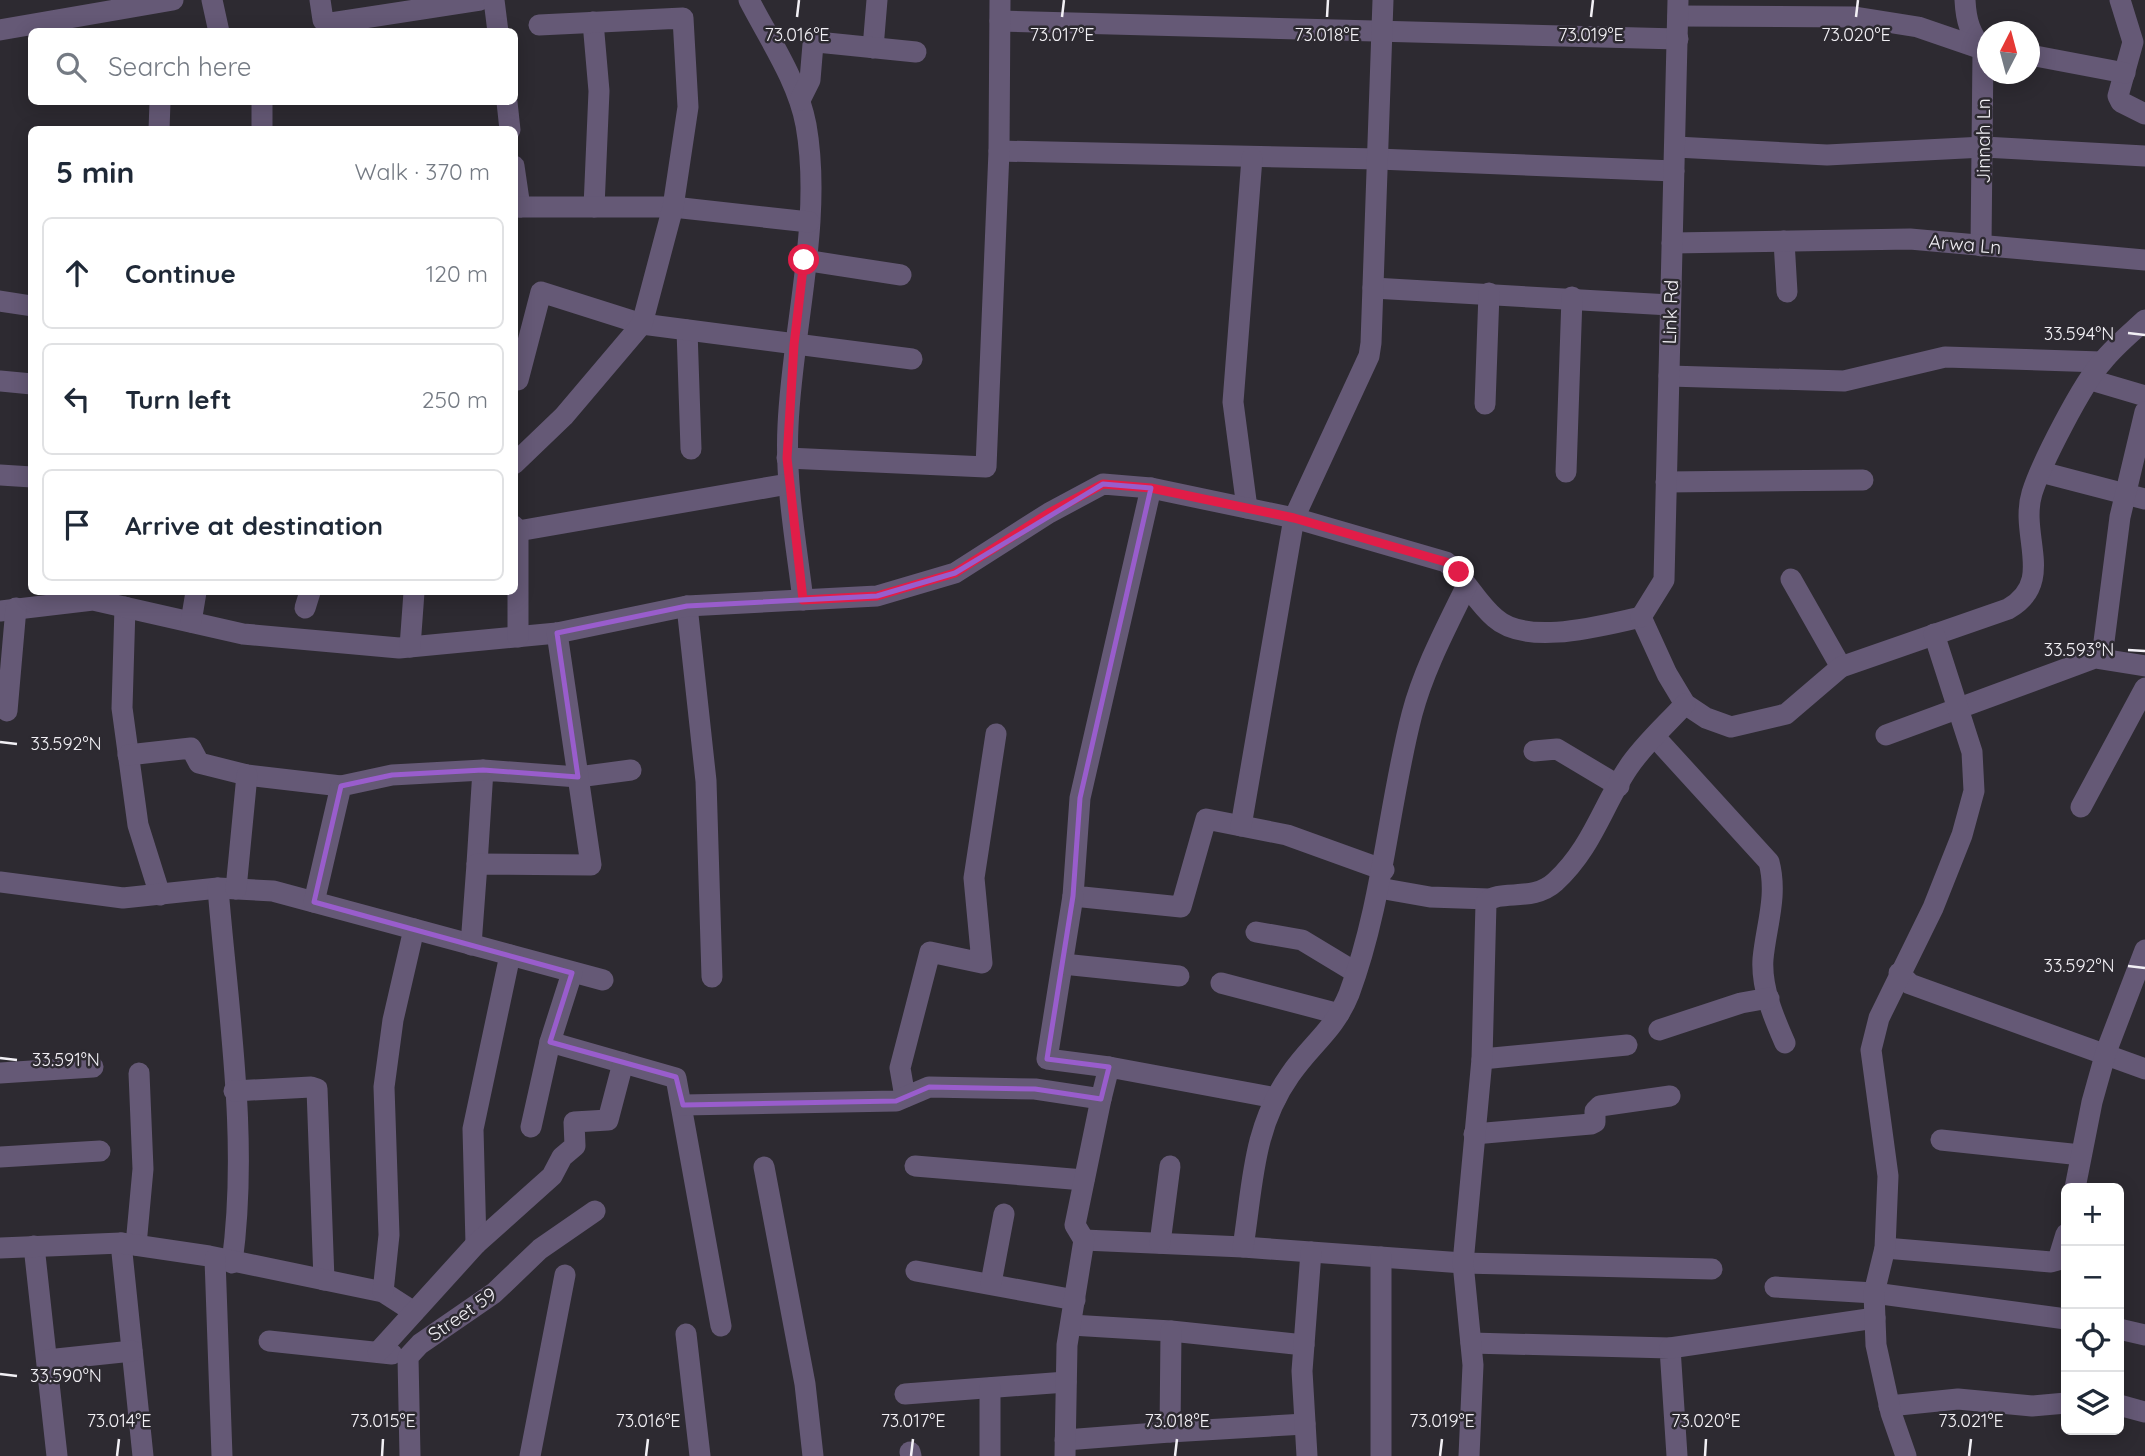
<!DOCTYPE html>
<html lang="en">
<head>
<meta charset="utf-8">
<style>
	:root { --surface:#fff; --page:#f2f2f3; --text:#1f2937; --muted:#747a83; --line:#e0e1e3 }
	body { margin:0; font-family:Quicksand,sans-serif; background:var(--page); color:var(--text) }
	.controls { position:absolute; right:21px; bottom:21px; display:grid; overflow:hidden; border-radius:10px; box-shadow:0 4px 18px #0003 }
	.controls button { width:63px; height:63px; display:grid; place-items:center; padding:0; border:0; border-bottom:2px solid var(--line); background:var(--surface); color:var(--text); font:35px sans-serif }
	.compass { position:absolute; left:1977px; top:21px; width:63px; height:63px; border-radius:50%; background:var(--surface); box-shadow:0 4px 18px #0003; rotate:6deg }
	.stop { position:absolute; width:21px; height:21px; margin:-16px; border:5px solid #e11d48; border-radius:50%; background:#fff }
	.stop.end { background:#e11d48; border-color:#fff; box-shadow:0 2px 7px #0008 }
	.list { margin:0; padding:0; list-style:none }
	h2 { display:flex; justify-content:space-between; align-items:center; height:91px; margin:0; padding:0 28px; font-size:30px }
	h2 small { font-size:23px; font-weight:400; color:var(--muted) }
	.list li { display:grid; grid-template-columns:46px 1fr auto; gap:21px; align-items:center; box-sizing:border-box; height:112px; margin:0 14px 14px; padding:0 14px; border:2px solid var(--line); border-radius:10px }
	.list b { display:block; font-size:26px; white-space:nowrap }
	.list em { font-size:23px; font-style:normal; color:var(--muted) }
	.icon { flex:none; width:38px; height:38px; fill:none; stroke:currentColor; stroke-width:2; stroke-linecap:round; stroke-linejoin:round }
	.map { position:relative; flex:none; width:2145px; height:1456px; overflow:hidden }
	.search { position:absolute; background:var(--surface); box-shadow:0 4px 18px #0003; left:28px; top:28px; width:490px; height:77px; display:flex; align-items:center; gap:18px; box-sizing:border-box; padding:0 24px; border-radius:10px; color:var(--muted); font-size:26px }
	.panel { position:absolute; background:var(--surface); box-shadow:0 4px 18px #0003; left:28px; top:126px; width:490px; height:469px; border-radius:10px }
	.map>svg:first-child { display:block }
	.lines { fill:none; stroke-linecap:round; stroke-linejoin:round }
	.minor { stroke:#655976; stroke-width:21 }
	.route { stroke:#e11d48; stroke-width:9 }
	.marked { fill:none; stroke:#995dcc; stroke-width:5; stroke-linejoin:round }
	.ticks { fill:none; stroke:#f2f0f5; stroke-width:2.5 }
	.labels { text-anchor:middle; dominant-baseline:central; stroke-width:5; stroke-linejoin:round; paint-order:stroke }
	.street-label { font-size:19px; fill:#f2f0f5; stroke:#2d2a31 }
	.ticks-label { font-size:18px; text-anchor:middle; fill:#f2f0f5; stroke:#2d2a31; stroke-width:5; stroke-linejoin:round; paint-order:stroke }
</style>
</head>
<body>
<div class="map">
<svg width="2145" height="1456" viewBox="0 0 2145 1456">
	<rect width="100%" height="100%" fill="#2d2a31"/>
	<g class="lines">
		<g class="minor">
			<polyline points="212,0 219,32"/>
			<polyline points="320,0 323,20 331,23 480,0"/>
			<polyline points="494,0 498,32"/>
			<path d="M 749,0 C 769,39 798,81 806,125 C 823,221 792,329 788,426 C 785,484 796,542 803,600"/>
			<path d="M 1965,0 C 1966,21 1970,33 1983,50 L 1981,246"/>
			<polyline points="2120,0 2133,42 2118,96 2121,102 2145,114"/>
			<polyline points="1678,16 1855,17 1918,27 1988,51"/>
			<polyline points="1000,21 1678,39"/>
			<polyline points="593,22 599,91 594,207"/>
			<polyline points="0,30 173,0"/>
			<polyline points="873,48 877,0"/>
			<polyline points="2030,55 2125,73"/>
			<polyline points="800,100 810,80 813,44 817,42 916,52"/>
			<polyline points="507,102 510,130"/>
			<polyline points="159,130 160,102"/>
			<polyline points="262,130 262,102"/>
			<polyline points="1676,147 1827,155 1984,147 2145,156"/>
			<polyline points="999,151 1378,159 1674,171"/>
			<polyline points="514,166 520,207"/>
			<polyline points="514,207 673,207 809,222"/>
			<polyline points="1784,241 1787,292"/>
			<polyline points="1672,243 1910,239 2145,260"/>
			<polyline points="804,260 901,275"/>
			<polyline points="1373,288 1670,305"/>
			<polyline points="0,301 32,306"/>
			<polyline points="687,330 691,449"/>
			<polyline points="1669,376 1844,381 1945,357 2101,362"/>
			<polyline points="518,380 541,292 642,324 912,359"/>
			<polyline points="2091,380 2145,396"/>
			<polyline points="0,381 32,384"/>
			<polyline points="1485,404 1489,293"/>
			<polyline points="787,458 986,467 999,151 1000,0"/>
			<polyline points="514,464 564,416 642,324 673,207 688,107 683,18 539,25"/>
			<polyline points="1566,472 1572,297"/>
			<polyline points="2041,472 2145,499"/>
			<polyline points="0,475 32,477"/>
			<polyline points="1666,482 1863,480"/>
			<polyline points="1151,488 1080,798 1073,896 1181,907 1206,819 1287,835 1384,870"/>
			<polyline points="1247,508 1233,402 1252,158"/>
			<polyline points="514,526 518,531 788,484"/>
			<polyline points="1791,579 1841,667"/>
			<polyline points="687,606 706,781 712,977"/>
			<polyline points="125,607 122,708 138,825 160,895"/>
			<polyline points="305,608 310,592"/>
			<path d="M 0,611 L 93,600 L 243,634 L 399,648 L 557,633 L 687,606 L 877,596 L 955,573 L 1049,513 L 1103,484 L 1151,488 L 1294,518 L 1446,562 C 1465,578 1476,602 1495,618 C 1527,647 1604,625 1641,617 L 1667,674 L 1685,704 L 1706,718 L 1731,727 L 1786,714 L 1841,667 L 2008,609 C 2056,582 2019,536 2032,493 C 2041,464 2083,382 2103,361 C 2115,346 2131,333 2145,320"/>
			<polyline points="1641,617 1664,580 1678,0"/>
			<polyline points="191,622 196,592"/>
			<polyline points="518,637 518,531"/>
			<polyline points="410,647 414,592"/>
			<polyline points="2102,657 2120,517 2145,412"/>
			<polyline points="7,711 16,608"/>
			<polyline points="1886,735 2095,658 2145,666"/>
			<path d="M 1655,737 L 1769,862 C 1778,896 1766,926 1763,959 C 1761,988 1774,1018 1785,1043"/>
			<polyline points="1534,751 1557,749 1619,786"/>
			<polyline points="128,755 191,748 199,763 247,775 341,786"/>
			<polyline points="2081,807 2145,688"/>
			<polyline points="1241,826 1294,518 1369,356 1371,343 1383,0"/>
			<polyline points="477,864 483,770 578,777 631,770"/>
			<polyline points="0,882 123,898 218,888 273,891 603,980"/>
			<path d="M 218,888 C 228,1012 249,1139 232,1263"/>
			<polyline points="1379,888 1430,897 1489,899"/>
			<polyline points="236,889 247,775"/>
			<polyline points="1073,896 1047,1059 1109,1067"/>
			<polyline points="314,902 341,786 392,775 483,770"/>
			<polyline points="1256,932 1302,940 1355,972"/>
			<polyline points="471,945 477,864 591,865 557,633"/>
			<polyline points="1063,964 1179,976"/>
			<polyline points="1899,973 1910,984 2145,1069"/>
			<polyline points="1221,983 1339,1014"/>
			<polyline points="1659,1030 1741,1003 1769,998"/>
			<polyline points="550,1042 676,1078 721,1326"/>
			<polyline points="1482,1059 1627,1045"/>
			<polyline points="0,1073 93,1067"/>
			<polyline points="234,1091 311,1087 317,1089 324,1280"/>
			<polyline points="905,1097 900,1068 930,952 982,963 974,878 996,734"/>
			<polyline points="683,1105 896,1101 929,1087 1035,1089 1101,1099 1109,1067 1276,1098"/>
			<polyline points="531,1127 550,1042 572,973"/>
			<polyline points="1474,1134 1591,1124 1595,1122 1595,1111 1600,1106 1670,1096"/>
			<polyline points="1941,1140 2081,1155"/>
			<polyline points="0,1157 100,1151"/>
			<polyline points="915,1166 1084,1180"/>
			<polyline points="764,1167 805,1384 813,1456"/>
			<polyline points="2075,1188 2092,1102 2106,1052 2145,950"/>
			<polyline points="1084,1240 1243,1247 1463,1263 1712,1269"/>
			<polyline points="121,1243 143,1456"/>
			<polyline points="1160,1243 1170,1166"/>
			<polyline points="476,1244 473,1129 510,955"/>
			<polyline points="136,1245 143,1169 139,1073"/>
			<polyline points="34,1246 57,1456"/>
			<path d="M 1243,1247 C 1253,1185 1252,1129 1290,1075 C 1311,1044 1334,1031 1349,994 C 1383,903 1388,807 1412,714 C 1424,669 1446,628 1466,587"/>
			<polyline points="0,1248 121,1243 209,1256 383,1292 414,1312"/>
			<polyline points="1885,1248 2051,1262 2058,1260 2066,1234"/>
			<polyline points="215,1259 222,1456"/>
			<polyline points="916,1271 1075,1300"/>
			<polyline points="991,1283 1004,1214"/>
			<polyline points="1775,1287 1874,1293 2066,1319"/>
			<polyline points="383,1292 389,1235 384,1087 393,1020 414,929"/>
			<polyline points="1071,1325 1171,1331 1304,1345"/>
			<polyline points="2119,1329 2145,1335"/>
			<polyline points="1171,1331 1170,1432 1305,1424"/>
			<polyline points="686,1334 700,1456"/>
			<polyline points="269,1341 392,1354"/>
			<polyline points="1471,1343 1670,1348 1677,1456"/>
			<polyline points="1670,1348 1875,1318"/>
			<polyline points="378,1352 476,1244 552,1176 562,1157 575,1146 574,1122 608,1120 623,1063"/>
			<polyline points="47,1360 132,1351"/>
			<polyline points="905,1394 1066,1382"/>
			<polyline points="2119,1405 2145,1412"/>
			<polyline points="1889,1406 1958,1399 2032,1406 2066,1403"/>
			<polyline points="1065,1440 1170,1432"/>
			<polyline points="910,1452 911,1456"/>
			<polyline points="410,1456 408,1357 420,1344 494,1293 540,1249 595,1211"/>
			<polyline points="530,1456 565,1275"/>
			<polyline points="990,1456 990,1388"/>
			<polyline points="1065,1456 1067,1345 1084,1240 1075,1225 1101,1099"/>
			<polyline points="1307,1456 1302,1371 1311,1252"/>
			<polyline points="1381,1456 1381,1257"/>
			<path d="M 1469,1456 L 1473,1365 L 1463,1263 L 1482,1059 L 1486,903 C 1499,888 1532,903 1555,882 C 1592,848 1602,807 1628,768 C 1643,745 1667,724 1685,704"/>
			<polyline points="1906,1456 1891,1413 1876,1345 1874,1293 1885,1248 1888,1176 1871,1050 1879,1018 1933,908 1962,835 1974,791 1972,752 1934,634"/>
		</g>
	</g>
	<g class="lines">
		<polyline class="route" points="804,260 794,345 787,458 803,600 877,596 955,573 1049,513 1103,484 1151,488 1294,518 1446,562 1459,572"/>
	</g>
	<path class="marked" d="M 1103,484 L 1151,488 L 1080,798 L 1073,896 L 1047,1059 L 1109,1067 L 1101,1099 L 1035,1089 L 929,1087 L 896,1101 L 683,1105 L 676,1077 L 550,1042 L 572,973 L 314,902 L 341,786 L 392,775 L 483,770 L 578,777 L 557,633 L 687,606 L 877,596 L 955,573 Z"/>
	<path class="ticks" d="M 797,17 L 799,0M 1062,17 L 1064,0M 1327,17 L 1328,0M 1591,17 L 1593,0M 1856,17 L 1858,0M 2128,333 L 2145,335M 2128,650 L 2145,651M 0,742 L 17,744M 2128,966 L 2145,968M 0,1058 L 17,1060M 0,1374 L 17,1376M 117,1456 L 119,1439M 382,1456 L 383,1439M 646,1456 L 648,1439M 911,1456 L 913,1439M 1175,1456 L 1177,1439M 1440,1456 L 1442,1439M 1705,1456 L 1706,1439M 1969,1456 L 1971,1439"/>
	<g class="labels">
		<g class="street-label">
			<text transform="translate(1983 141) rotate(-90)">Jinnah Ln</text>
			<text transform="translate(1965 244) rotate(5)">Arwa Ln</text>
			<text transform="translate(1670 312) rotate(-88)">Link Rd</text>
			<text transform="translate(462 1314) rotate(-35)">Street 59</text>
		</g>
	</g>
	<g class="ticks-label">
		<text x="797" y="41">73.016°E</text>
		<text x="1062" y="41">73.017°E</text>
		<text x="1327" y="41">73.018°E</text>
		<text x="1591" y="41">73.019°E</text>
		<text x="1856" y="41">73.020°E</text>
		<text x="2079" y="340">33.594°N</text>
		<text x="2079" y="656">33.593°N</text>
		<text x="66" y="750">33.592°N</text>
		<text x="2079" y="972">33.592°N</text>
		<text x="66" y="1066">33.591°N</text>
		<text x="66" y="1382">33.590°N</text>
		<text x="119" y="1427">73.014°E</text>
		<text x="383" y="1427">73.015°E</text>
		<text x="648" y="1427">73.016°E</text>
		<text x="913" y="1427">73.017°E</text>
		<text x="1177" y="1427">73.018°E</text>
		<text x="1442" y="1427">73.019°E</text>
		<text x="1706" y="1427">73.020°E</text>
		<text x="1971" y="1427">73.021°E</text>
	</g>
</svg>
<div class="controls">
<button>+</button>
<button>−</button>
<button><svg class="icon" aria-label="locate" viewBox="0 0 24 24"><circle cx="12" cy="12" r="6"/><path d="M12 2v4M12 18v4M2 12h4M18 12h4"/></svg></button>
<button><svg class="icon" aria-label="layers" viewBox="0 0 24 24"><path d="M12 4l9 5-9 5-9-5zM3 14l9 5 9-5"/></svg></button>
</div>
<svg class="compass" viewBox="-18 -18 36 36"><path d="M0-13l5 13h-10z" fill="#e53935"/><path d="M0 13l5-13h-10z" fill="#747a83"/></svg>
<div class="stop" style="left:804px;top:260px"></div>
<div class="stop end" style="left:1459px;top:572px"></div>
<div class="search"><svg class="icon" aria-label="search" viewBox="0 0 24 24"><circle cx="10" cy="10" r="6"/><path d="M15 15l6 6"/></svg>Search here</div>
<section class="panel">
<h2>5 min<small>Walk · 370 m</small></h2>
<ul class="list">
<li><svg class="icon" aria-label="ahead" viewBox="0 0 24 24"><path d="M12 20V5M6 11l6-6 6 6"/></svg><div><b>Continue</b></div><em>120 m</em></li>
<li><svg class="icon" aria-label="left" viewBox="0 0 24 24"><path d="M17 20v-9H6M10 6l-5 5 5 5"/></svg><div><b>Turn left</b></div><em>250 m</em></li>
<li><svg class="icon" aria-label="arrive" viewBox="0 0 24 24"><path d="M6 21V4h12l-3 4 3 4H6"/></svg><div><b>Arrive at destination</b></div></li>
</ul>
</section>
</div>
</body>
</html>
